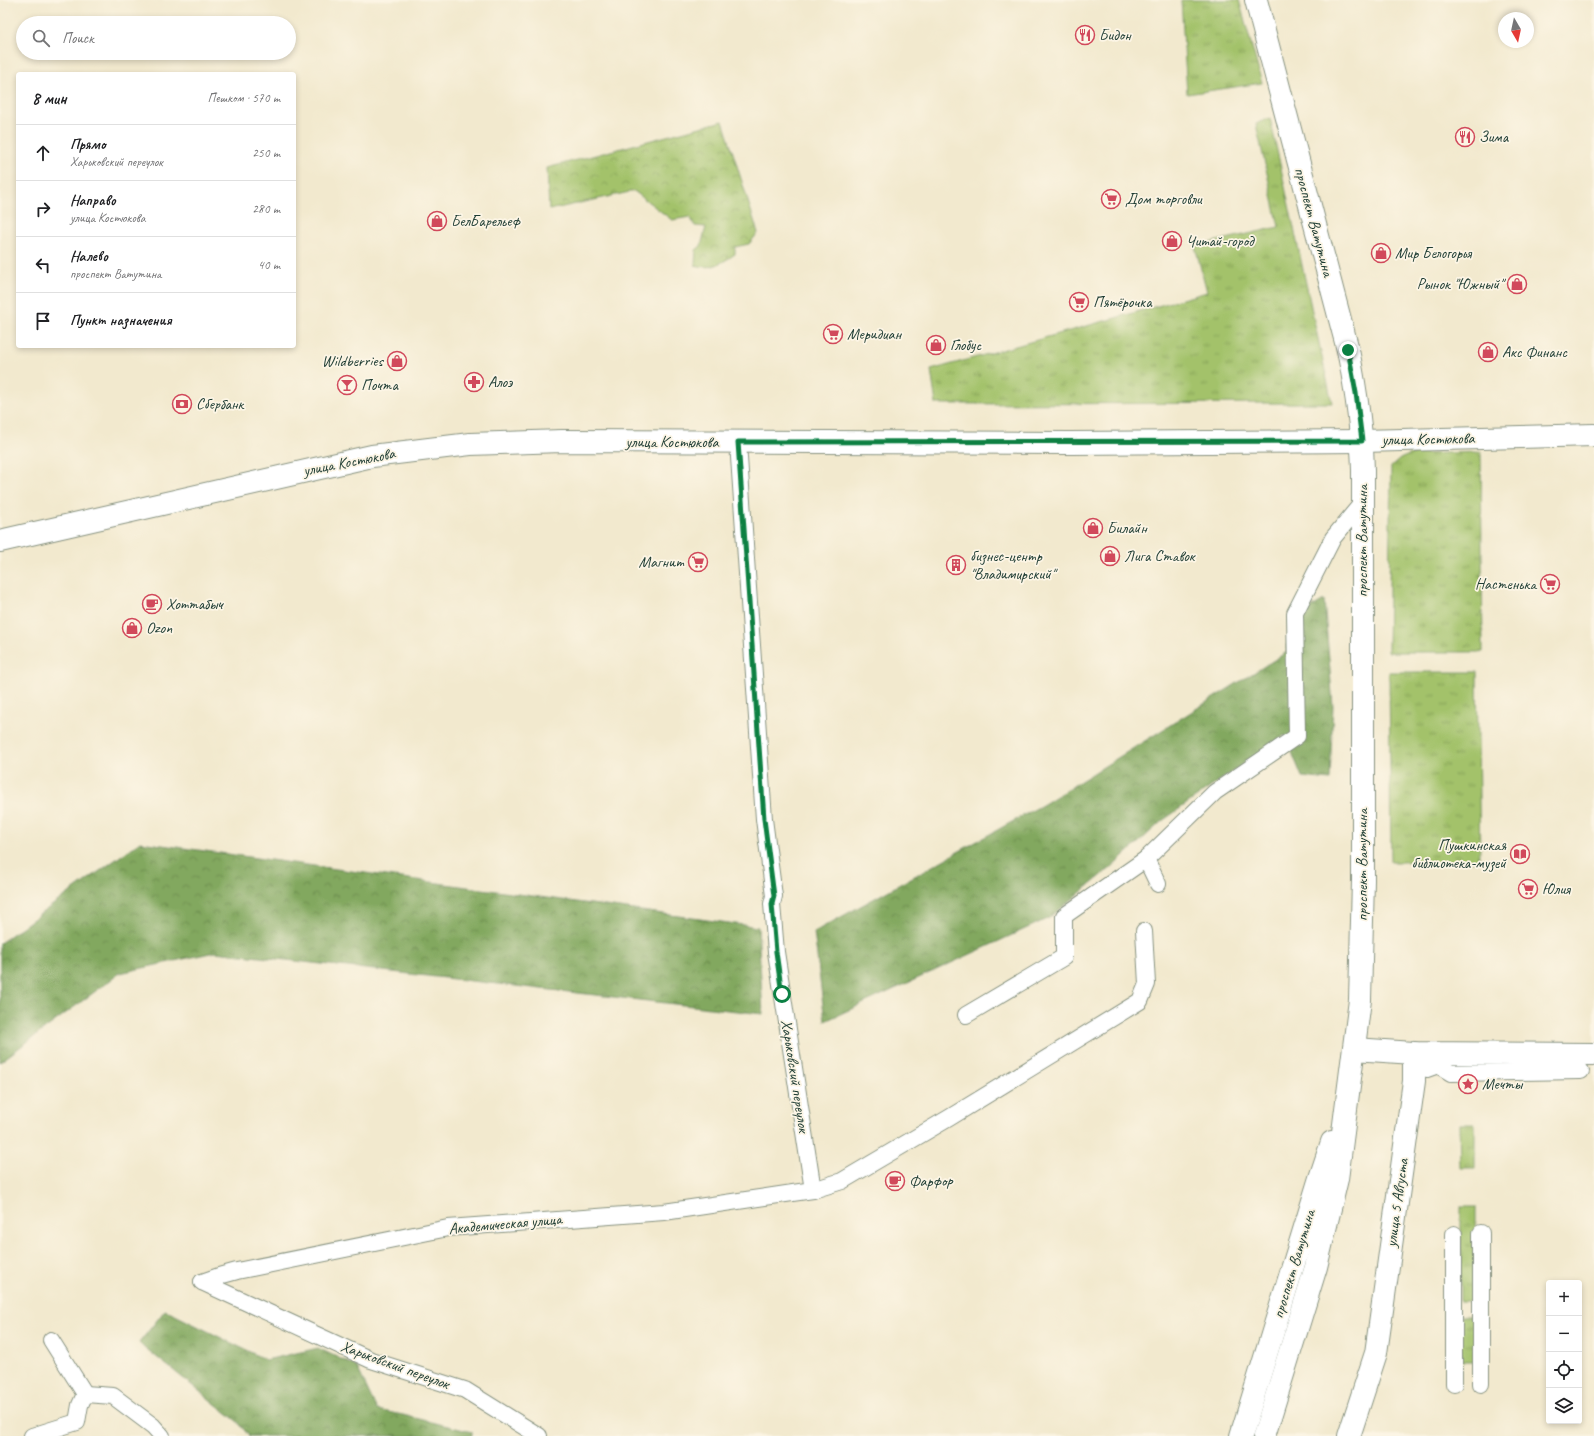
<!DOCTYPE html>
<html lang="ru">
<head>
<meta charset="utf-8">
<style>
	:root { --surface:#fff; --page:#f6f6f6; --text:#202124; --muted:#757577; --line:#e0e0e0 }
	body { margin:0; font-family:Caveat,sans-serif; background:var(--page); color:var(--text) }
	.controls { position:absolute; right:12px; bottom:12px; display:grid; overflow:hidden; border-radius:4px; box-shadow:0 2px 6px #0003 }
	.controls button { width:36px; height:36px; display:grid; place-items:center; padding:0; border:0; border-bottom:1px solid var(--line); background:var(--surface); color:var(--text); font:20px sans-serif }
	.compass { position:absolute; left:1498px; top:12px; width:36px; height:36px; border-radius:50%; background:var(--surface); box-shadow:0 2px 6px #0003; rotate:171deg }
	.stop { position:absolute; width:12px; height:12px; margin:-9px; border:3px solid #0b8043; border-radius:50%; background:#fff }
	.stop.end { background:#0b8043; border-color:#fff; box-shadow:0 1px 4px #0008 }
	.list { margin:0; padding:0; list-style:none }
	h2 { display:flex; justify-content:space-between; align-items:center; height:52px; margin:0; padding:0 16px; font-size:17px }
	h2 small { font-size:13px; font-weight:400; color:var(--muted) }
	.list li { display:grid; grid-template-columns:26px 1fr auto; gap:12px; align-items:center; box-sizing:border-box; height:56px; padding:0 16px; border-top:1px solid var(--line) }
	.list b { display:block; font-size:15px; white-space:nowrap }
	.list p { margin:0; font-size:13px; white-space:nowrap; color:var(--muted) }
	.list em { font-size:13px; font-style:normal; color:var(--muted) }
	.icon { flex:none; width:22px; height:22px; fill:none; stroke:currentColor; stroke-width:2; stroke-linecap:round; stroke-linejoin:round }
	.map { position:relative; flex:none; width:1594px; height:1436px; overflow:hidden }
	.search { position:absolute; background:var(--surface); box-shadow:0 2px 6px #0003; left:16px; top:16px; width:280px; height:44px; display:flex; align-items:center; gap:10px; box-sizing:border-box; padding:0 14px; border-radius:22px; color:var(--muted); font-size:15px }
	.panel { position:absolute; background:var(--surface); box-shadow:0 2px 6px #0003; left:16px; top:72px; width:280px; height:276px; border-radius:4px }
	.map>svg:first-child { display:block }
	.grass { fill:url(#grass-tufts); stroke:#61804f }
	.forest { fill:url(#forest-crowns); stroke:#507249 }
	.park { fill:url(#park-crowns); stroke:#61804f }
	.lines { fill:none; stroke-linecap:round; stroke-linejoin:round }
	.street-casing { stroke:#889381; stroke-width:18 }
	.secondary-casing { stroke:#889381; stroke-width:24 }
	.primary-casing { stroke:#889381; stroke-width:24 }
	.street { stroke:#fff; stroke-width:16 }
	.secondary { stroke:#fff; stroke-width:22 }
	.primary { stroke:#fff; stroke-width:22 }
	.route { stroke:#0b8043; stroke-width:5 }
	.labels { text-anchor:middle; dominant-baseline:central; stroke-width:3.5; stroke-linejoin:round; paint-order:stroke }
	.poi-label { font-size:16px; fill:#1f3d34; stroke:#fcf5e5; text-anchor:start }
	.street-label { font-size:16px; fill:#1f3d34; stroke:#fcf5e5 }
</style>
</head>
<body>
<div class="map">
<svg width="1594" height="1436" viewBox="0 0 1594 1436">
	<defs>
		<pattern id="grass-tufts" width="24" height="20" patternUnits="userSpaceOnUse"><rect width="24" height="20" fill="#a3c26a"/><path d="M3 7l-1-3M5 7V3M7 7l1-3M15 17l-1-3M17 17v-4M19 17l1-3" fill="none" stroke="#849f58"/></pattern>
		<pattern id="forest-crowns" width="20" height="18" patternUnits="userSpaceOnUse"><rect width="20" height="18" fill="#82a85e"/><path d="M2 6a3 3 0 1 1 6 0M12 15a3 3 0 1 1 6 0" fill="none" stroke="#6a8a4e"/></pattern>
		<pattern id="park-crowns" width="20" height="18" patternUnits="userSpaceOnUse"><rect width="20" height="18" fill="#a3c26a"/><path d="M2 6a3 3 0 1 1 6 0M12 15a3 3 0 1 1 6 0" fill="none" stroke="#849f58"/></pattern>
	</defs>
	<rect width="100%" height="100%" fill="#fcf5e5"/>
	<filter id="ink" filterUnits="userSpaceOnUse"><feTurbulence type="fractalNoise" baseFrequency=".025" numOctaves="2"/><feDisplacementMap in="SourceGraphic" scale="8" xChannelSelector="R" yChannelSelector="G"/><feConvolveMatrix kernelMatrix="1 2 1 2 8 2 1 2 1" color-interpolation-filters="sRGB"/></filter>
	<filter id="wash" filterUnits="userSpaceOnUse"><feTurbulence type="fractalNoise" baseFrequency=".012" numOctaves="4" result="noise"/><feDisplacementMap in="SourceGraphic" scale="16" xChannelSelector="R" yChannelSelector="G"/><feGaussianBlur stdDeviation="0.9" result="paint"/><feColorMatrix in="noise" values="0 0 0 0 0 0 0 0 0 0 0 0 0 0 0 0 0 1.4 0 .05"/><feComposite in="paint" operator="in"/></filter>
	<g filter="url(#wash)">
		<rect width="100%" height="100%" fill="#f2e9ce"/>
		<g class="grass">
			<polygon points="1181,0 1239,0 1262,83 1187,94"/>
			<polygon points="1270,118 1332,403 936,404 931,370 1207,292 1195,246 1279,227 1256,124"/>
			<polygon points="1481,452 1483,652 1388,652 1391,467 1400,459 1411,454"/>
			<polygon points="1389,672 1477,672 1480,861 1391,862"/>
			<polygon points="1459,1124 1475,1124 1475,1168 1460,1168"/>
			<rect x="1461" y="1207" width="15" height="95"/>
			<rect x="1461" y="1316" width="15" height="45"/>
		</g>
		<g class="forest">
			<polygon points="1324,600 1333,706 1330,780 1302,777 1285,735 1162,821 1112,867 1049,918 825,1021 814,932 1044,804 1287,652 1290,620"/>
			<polygon points="140,842 758,927 763,1014 215,952 120,973 0,1062 0,943"/>
			<polygon points="165,1310 266,1360 318,1348 357,1367 377,1410 403,1415 472,1432 472,1436 249,1436 238,1422 139,1343"/>
		</g>
		<path class="park" d="M 723,121 L 758,233 L 749,244 L 735,247 L 735,254 C 720,264 712,270 695,265 L 696,250 L 701,246 L 706,227 L 695,226 L 690,217 L 672,220 L 634,191 L 549,210 L 547,168 Z"/>
	</g>
	<g filter="url(#ink)">
		<g class="lines">
			<defs>
				<g id="street">
					<polyline points="738,443 764,819 774,896 772,904 776,952 813,1190 842,1181 949,1118 1140,1001 1147,984 1144,931"/>
					<polyline points="1158,884 1146,859 1215,792 1297,736 1295,613 1333,538 1362,503"/>
					<polyline points="966,1015 1064,957 1064,916 1146,859"/>
					<polyline points="1427,1069 1438,1065 1451,1073 1581,1071"/>
					<polyline points="1481,1233 1481,1384"/>
					<polyline points="1454,1234 1454,1384"/>
					<polyline points="202,1282 219,1276 237,1271 448,1228 664,1212 813,1190"/>
					<polyline points="202,1282 371,1360 465,1390 539,1436"/>
					<polyline points="51,1340 85,1394"/>
					<polyline points="85,1394 113,1396 153,1426 162,1436"/>
					<polyline points="32,1436 77,1422 80,1405 85,1394"/>
				</g>
				<g id="secondary">
					<polyline points="0,541 372,456 470,444 562,441 1070,443 1362,441 1594,435"/>
					<polyline points="1354,1049 1414,1053 1594,1054"/>
					<polyline points="1349,1436 1376,1353 1414,1081 1414,1053"/>
				</g>
				<g id="primary">
					<path d="M 1256,0 L 1348,350 C 1356,390 1362,430 1363,470 L 1363,880 L 1360,1000 L 1337,1179 L 1316,1267 L 1264,1436"/>
					<polyline points="1241,1436 1320,1178 1332,1142"/>
				</g>
			</defs>
			<use href="#street" class="street-casing"/>
			<use href="#secondary" class="secondary-casing"/>
			<use href="#primary" class="primary-casing"/>
			<use href="#street" class="street"/>
			<use href="#secondary" class="secondary"/>
			<use href="#primary" class="primary"/>
		</g>
	</g>
	<g class="lines" filter="url(#ink)">
		<polyline class="route" points="782,994 776,952 772,904 774,896 764,819 738,442 1362,441 1356,393 1348,350"/>
	</g>
	<defs>
		<symbol id="restaurant-ring" viewBox="-11 -11 22 22"><circle r="9.5" fill="#fcf5e5" stroke="#d1495b" stroke-width="1.5"/><path d="M-5-6h1v4h1v-4h1v4h1v-4h1v5L-1.5 .5V6h-2V.5L-5-1ZM5-6V6H3V1.5H1.5Q1.5-4 5-6Z" fill="#d1495b"/></symbol>
		<symbol id="supermarket-ring" viewBox="-11 -11 22 22"><circle r="9.5" fill="#fcf5e5" stroke="#d1495b" stroke-width="1.5"/><path d="M-6-5.5h2.5l.6 2H6L4.5 2H-2.5L-4.4-4H-6ZM-1.5 3.2a1.3 1.3 0 1 0 .1 0ZM3 3.2a1.3 1.3 0 1 0 .1 0Z" fill="#d1495b"/></symbol>
		<symbol id="shop-ring" viewBox="-11 -11 22 22"><circle r="9.5" fill="#fcf5e5" stroke="#d1495b" stroke-width="1.5"/><path d="M-5-2.5h2.3a2.7 3.5 0 0 1 5.4 0H5L5.5 6h-11ZM-1.5-2.5h3a1.5 2.3 0 0 0-3 0Z" fill="#d1495b"/></symbol>
		<symbol id="pharmacy-ring" viewBox="-11 -11 22 22"><circle r="9.5" fill="#fcf5e5" stroke="#d1495b" stroke-width="1.5"/><path d="M-2-6h4v4h4v4h-4v4h-4v-4h-4v-4h4Z" fill="#d1495b"/></symbol>
		<symbol id="bar-ring" viewBox="-11 -11 22 22"><circle r="9.5" fill="#fcf5e5" stroke="#d1495b" stroke-width="1.5"/><path d="M-6-5H6L.8 .8V4.5H3.5V6h-7V4.5H-.8V.8Z" fill="#d1495b"/></symbol>
		<symbol id="bank-ring" viewBox="-11 -11 22 22"><circle r="9.5" fill="#fcf5e5" stroke="#d1495b" stroke-width="1.5"/><path d="M-6-4H6V4H-6ZM0-2.3a2.3 2.3 0 1 0 0 4.6a2.3 2.3 0 1 0 0-4.6Z" fill="#d1495b"/></symbol>
		<symbol id="building-ring" viewBox="-11 -11 22 22"><circle r="9.5" fill="#fcf5e5" stroke="#d1495b" stroke-width="1.5"/><path d="M-4-6H4V6H1V3H-1V6H-4ZM-2.5-4.3h1.7v1.8h-1.7ZM.8-4.3h1.7v1.8H.8ZM-2.5-1h1.7V.8h-1.7ZM.8-1h1.7V.8H.8Z" fill="#d1495b"/></symbol>
		<symbol id="cafe-ring" viewBox="-11 -11 22 22"><circle r="9.5" fill="#fcf5e5" stroke="#d1495b" stroke-width="1.5"/><path d="M-5.5-4.5H6V0H3Q3 3.5 0 3.5H-2.5Q-5.5 3.5-5.5 0ZM3-3.2v2h1.7v-2ZM-6 4.5H4V6H-6Z" fill="#d1495b"/></symbol>
		<symbol id="library-ring" viewBox="-11 -11 22 22"><circle r="9.5" fill="#fcf5e5" stroke="#d1495b" stroke-width="1.5"/><path d="M-6-4Q-3-5.5-.7-3.5V5Q-3 3-6 4ZM6-4Q3-5.5 .7-3.5V5Q3 3 6 4Z" fill="#d1495b"/></symbol>
		<symbol id="sight-ring" viewBox="-11 -11 22 22"><circle r="9.5" fill="#fcf5e5" stroke="#d1495b" stroke-width="1.5"/><path d="M0-6L1.8-2.2L6-1.7L2.9 1.2L3.7 5.4L0 3.3L-3.7 5.4L-2.9 1.2L-6-1.7L-1.8-2.2Z" fill="#d1495b"/></symbol>
	</defs>
	<g fill-rule="evenodd">
		<use href="#restaurant-ring" x="1074" y="24" width="22" height="22"/>
		<use href="#restaurant-ring" x="1454" y="126" width="22" height="22"/>
		<use href="#supermarket-ring" x="1100" y="188" width="22" height="22"/>
		<use href="#shop-ring" x="426" y="210" width="22" height="22"/>
		<use href="#shop-ring" x="1161" y="230" width="22" height="22"/>
		<use href="#shop-ring" x="1370" y="242" width="22" height="22"/>
		<use href="#shop-ring" x="1506" y="273" width="22" height="22"/>
		<use href="#supermarket-ring" x="1068" y="291" width="22" height="22"/>
		<use href="#supermarket-ring" x="822" y="323" width="22" height="22"/>
		<use href="#shop-ring" x="925" y="334" width="22" height="22"/>
		<use href="#shop-ring" x="1477" y="341" width="22" height="22"/>
		<use href="#shop-ring" x="386" y="350" width="22" height="22"/>
		<use href="#pharmacy-ring" x="463" y="371" width="22" height="22"/>
		<use href="#bar-ring" x="336" y="374" width="22" height="22"/>
		<use href="#bank-ring" x="171" y="393" width="22" height="22"/>
		<use href="#shop-ring" x="1082" y="517" width="22" height="22"/>
		<use href="#shop-ring" x="1099" y="545" width="22" height="22"/>
		<use href="#supermarket-ring" x="687" y="551" width="22" height="22"/>
		<use href="#building-ring" x="945" y="554" width="22" height="22"/>
		<use href="#supermarket-ring" x="1539" y="573" width="22" height="22"/>
		<use href="#cafe-ring" x="141" y="593" width="22" height="22"/>
		<use href="#shop-ring" x="121" y="617" width="22" height="22"/>
		<use href="#library-ring" x="1509" y="843" width="22" height="22"/>
		<use href="#supermarket-ring" x="1517" y="878" width="22" height="22"/>
		<use href="#sight-ring" x="1457" y="1073" width="22" height="22"/>
		<use href="#cafe-ring" x="884" y="1170" width="22" height="22"/>
	</g>
	<g class="labels">
		<g class="poi-label">
			<text x="1099" y="35">Бидон</text>
			<text x="1479" y="137">Зима</text>
			<text x="1125" y="199">Дом торговли</text>
			<text x="451" y="221">БелБарельеф</text>
			<text x="1186" y="241">Читай-город</text>
			<text x="1395" y="253">Мир Белогорья</text>
			<text x="1503" y="284" text-anchor="end">Рынок "Южный"</text>
			<text x="1093" y="302">Пятёрочка</text>
			<text x="847" y="334">Меридиан</text>
			<text x="950" y="345">Глобус</text>
			<text x="1502" y="352">Акс Финанс</text>
			<text x="383" y="361" text-anchor="end">Wildberries</text>
			<text x="488" y="382">Алоэ</text>
			<text x="361" y="385">Почта</text>
			<text x="196" y="404">Сбербанк</text>
			<text x="1107" y="528">Билайн</text>
			<text x="970" y="556">бизнес-центр<tspan x="970" dy="18">"Владимирский"</tspan></text>
			<text x="1124" y="556">Лига Ставок</text>
			<text x="684" y="562" text-anchor="end">Магнит</text>
			<text x="1536" y="584" text-anchor="end">Настенька</text>
			<text x="166" y="604">Хоттабыч</text>
			<text x="146" y="628">Ozon</text>
			<text x="1506" y="845" text-anchor="end">Пушкинская<tspan x="1506" dy="18">библиотека-музей</tspan></text>
			<text x="1542" y="889">Юлия</text>
			<text x="1482" y="1084">Мечты</text>
			<text x="909" y="1181">Фарфор</text>
		</g>
		<g class="street-label">
			<text transform="translate(1314 222) rotate(75)">проспект Ватутина</text>
			<text transform="translate(1428 439) rotate(-1)">улица Костюкова</text>
			<text x="672" y="442">улица Костюкова</text>
			<text transform="translate(349 462) rotate(-11)">улица Костюкова</text>
			<text transform="translate(1362 541) rotate(-90)">проспект Ватутина</text>
			<text transform="translate(1362 865) rotate(-90)">проспект Ватутина</text>
			<text transform="translate(795 1076) rotate(81)">Харьковский переулок</text>
			<text transform="translate(1397 1203) rotate(-82)">улица 5 Августа</text>
			<text transform="translate(505 1224) rotate(-5)">Академическая улица</text>
			<text transform="translate(1294 1264) rotate(-73)">проспект Ватутина</text>
			<text transform="translate(395 1365) rotate(20)">Харьковский переулок</text>
		</g>
	</g>
</svg>
<div class="controls">
<button>+</button>
<button>−</button>
<button><svg class="icon" aria-label="locate" viewBox="0 0 24 24"><circle cx="12" cy="12" r="6"/><path d="M12 2v4M12 18v4M2 12h4M18 12h4"/></svg></button>
<button><svg class="icon" aria-label="layers" viewBox="0 0 24 24"><path d="M12 4l9 5-9 5-9-5zM3 14l9 5 9-5"/></svg></button>
</div>
<svg class="compass" viewBox="-18 -18 36 36"><path d="M0-13l5 13h-10z" fill="#e53935"/><path d="M0 13l5-13h-10z" fill="#757577"/></svg>
<div class="stop" style="left:782px;top:994px"></div>
<div class="stop end" style="left:1348px;top:350px"></div>
<div class="search"><svg class="icon" aria-label="search" viewBox="0 0 24 24"><circle cx="10" cy="10" r="6"/><path d="M15 15l6 6"/></svg>Поиск</div>
<section class="panel">
<h2>8 мин<small>Пешком · 570 m</small></h2>
<ul class="list">
<li><svg class="icon" aria-label="ahead" viewBox="0 0 24 24"><path d="M12 20V5M6 11l6-6 6 6"/></svg><div><b>Прямо</b><p>Харьковский переулок</p></div><em>250 m</em></li>
<li><svg class="icon" aria-label="right" viewBox="0 0 24 24"><path d="M7 20v-9h11M14 6l5 5-5 5"/></svg><div><b>Направо</b><p>улица Костюкова</p></div><em>280 m</em></li>
<li><svg class="icon" aria-label="left" viewBox="0 0 24 24"><path d="M17 20v-9H6M10 6l-5 5 5 5"/></svg><div><b>Налево</b><p>проспект Ватутина</p></div><em>40 m</em></li>
<li><svg class="icon" aria-label="arrive" viewBox="0 0 24 24"><path d="M6 21V4h12l-3 4 3 4H6"/></svg><div><b>Пункт назначения</b></div></li>
</ul>
</section>
</div>
</body>
</html>
